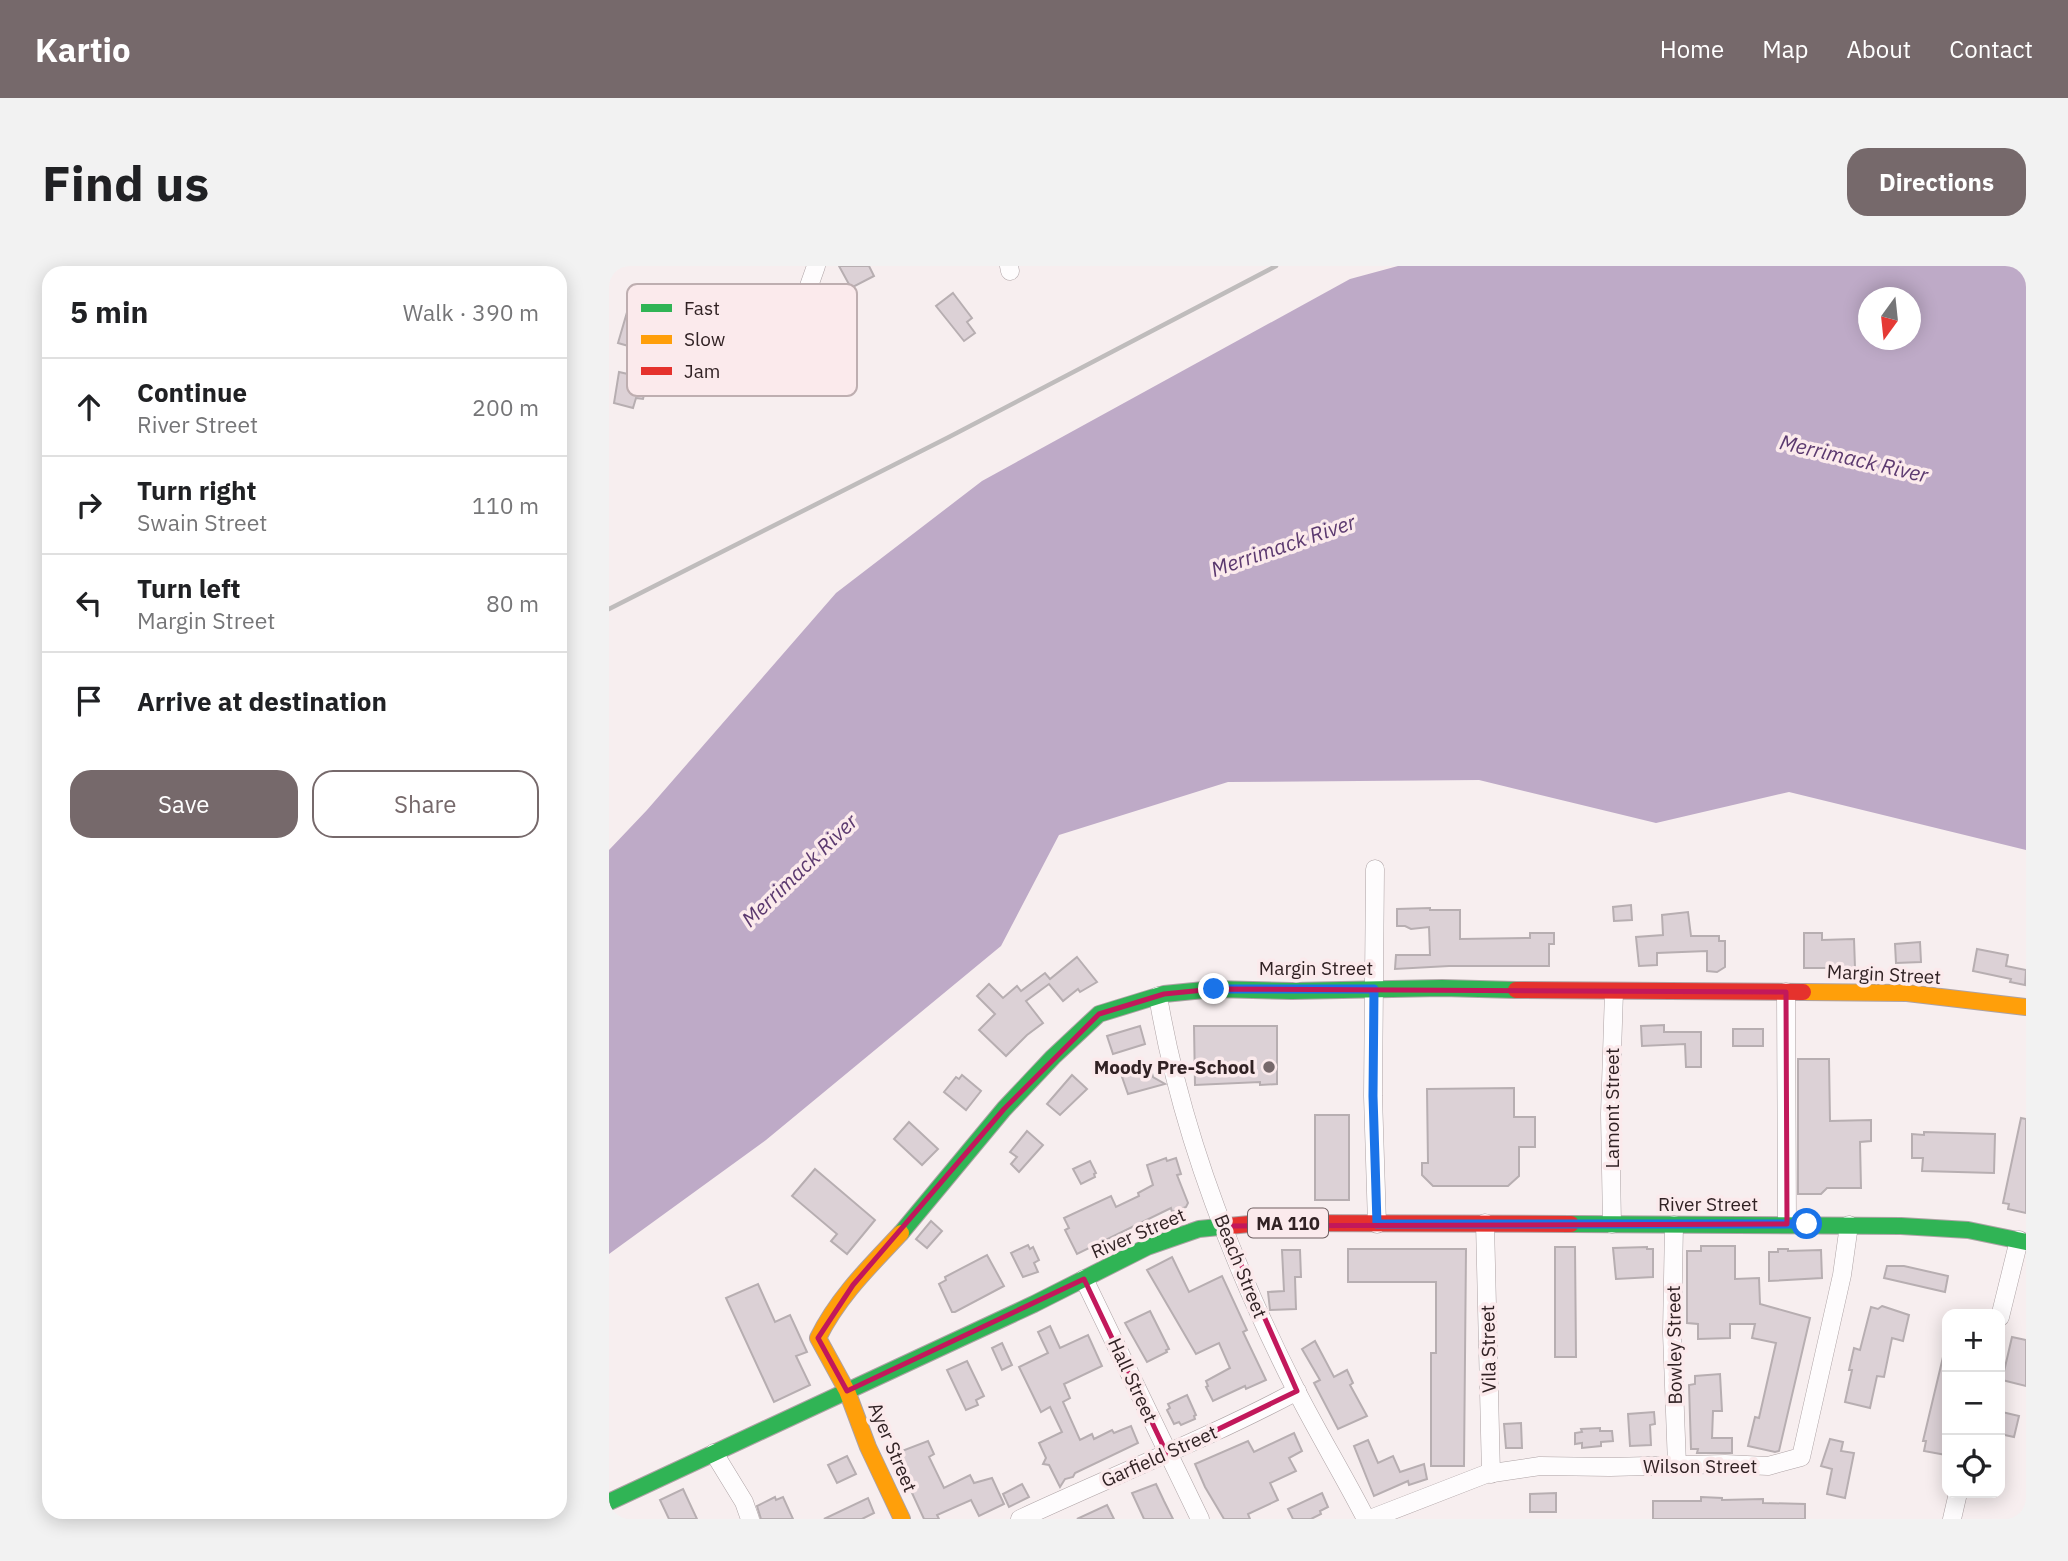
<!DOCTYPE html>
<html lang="en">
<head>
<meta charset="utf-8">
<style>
	:root { --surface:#fff; --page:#f2f2f2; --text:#202124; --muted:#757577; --line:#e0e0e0; --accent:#76696b }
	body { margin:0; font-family:"IBM Plex Sans",sans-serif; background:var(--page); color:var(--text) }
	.controls { position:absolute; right:21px; bottom:21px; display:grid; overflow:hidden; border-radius:14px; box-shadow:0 4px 18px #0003 }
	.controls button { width:63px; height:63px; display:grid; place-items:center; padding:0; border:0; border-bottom:2px solid var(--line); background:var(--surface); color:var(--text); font:35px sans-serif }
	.compass { position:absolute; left:1249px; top:21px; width:63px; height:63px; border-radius:50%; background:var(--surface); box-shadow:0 4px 18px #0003; rotate:195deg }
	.stop { position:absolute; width:21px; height:21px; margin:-16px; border:5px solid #1a73e8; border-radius:50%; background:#fff }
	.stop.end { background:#1a73e8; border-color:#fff; box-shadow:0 2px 7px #0008 }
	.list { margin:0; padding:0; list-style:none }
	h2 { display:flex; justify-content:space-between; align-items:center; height:91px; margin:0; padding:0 28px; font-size:30px }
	h2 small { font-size:23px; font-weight:400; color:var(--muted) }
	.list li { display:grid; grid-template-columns:46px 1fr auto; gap:21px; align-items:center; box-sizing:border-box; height:98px; padding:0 28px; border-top:2px solid var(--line) }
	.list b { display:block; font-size:26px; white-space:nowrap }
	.list p { margin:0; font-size:23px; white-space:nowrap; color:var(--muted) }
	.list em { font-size:23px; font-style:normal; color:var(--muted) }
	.actions { display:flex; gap:14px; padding:21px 28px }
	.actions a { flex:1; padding:16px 0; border:2px solid var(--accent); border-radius:21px; text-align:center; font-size:24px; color:var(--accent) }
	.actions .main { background:var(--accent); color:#fff }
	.icon { flex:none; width:38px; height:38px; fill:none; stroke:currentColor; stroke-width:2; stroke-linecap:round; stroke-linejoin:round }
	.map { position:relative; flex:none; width:1417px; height:1253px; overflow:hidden; border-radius:21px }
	header { display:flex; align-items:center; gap:42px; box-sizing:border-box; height:98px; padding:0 35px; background:var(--accent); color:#fff }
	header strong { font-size:33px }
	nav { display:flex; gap:38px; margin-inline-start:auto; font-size:24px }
	.intro { display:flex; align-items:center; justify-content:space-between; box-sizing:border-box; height:168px; padding:0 42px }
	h1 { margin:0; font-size:49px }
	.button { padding:18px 32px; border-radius:21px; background:var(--accent); color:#fff; font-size:24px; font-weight:700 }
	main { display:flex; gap:42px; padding:0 42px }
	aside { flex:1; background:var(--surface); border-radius:21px; box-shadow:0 4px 18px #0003 }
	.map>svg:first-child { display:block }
	.water { fill:#beaac7; fill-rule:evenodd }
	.building { fill:#dcd1d6; stroke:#b7aeb1; stroke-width:2 }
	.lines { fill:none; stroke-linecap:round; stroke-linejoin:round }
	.street-casing { stroke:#ada2a4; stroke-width:19 }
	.fast-casing { stroke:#ada2a4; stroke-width:18 }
	.slow-casing { stroke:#ada2a4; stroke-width:18 }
	.jam-casing { stroke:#ada2a4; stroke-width:18 }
	.street { stroke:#fefcfd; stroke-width:18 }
	.fast { stroke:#30b455; stroke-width:16 }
	.slow { stroke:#ff9f0a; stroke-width:16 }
	.jam { stroke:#e5322d; stroke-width:16 }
	.rail { stroke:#bfbcbc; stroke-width:4.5 }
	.route { stroke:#1a73e8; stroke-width:9 }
	.marked { fill:none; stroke:#c2185b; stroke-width:5; stroke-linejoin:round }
	.poi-dot { fill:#76696b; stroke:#fbeaec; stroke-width:2.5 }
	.labels { text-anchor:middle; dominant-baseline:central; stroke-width:7; stroke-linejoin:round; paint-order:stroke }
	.shield { fill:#fbeaec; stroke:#6e5e60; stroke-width:2 }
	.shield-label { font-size:18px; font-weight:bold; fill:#312224 }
	.street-label { font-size:19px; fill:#312224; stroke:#fbeaec }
	.poi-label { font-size:19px; font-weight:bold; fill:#312224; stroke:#fbeaec; text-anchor:end }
	.water-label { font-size:21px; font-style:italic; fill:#5b396f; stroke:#fbeaec }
	.key { fill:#fbeaec; stroke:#beaeb0; stroke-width:2 }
	.key-label { font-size:19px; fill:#312224 }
</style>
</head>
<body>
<header>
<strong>Kartio</strong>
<nav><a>Home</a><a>Map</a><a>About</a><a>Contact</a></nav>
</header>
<div class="intro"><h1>Find us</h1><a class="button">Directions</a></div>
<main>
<aside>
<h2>5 min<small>Walk · 390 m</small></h2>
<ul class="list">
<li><svg class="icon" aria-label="ahead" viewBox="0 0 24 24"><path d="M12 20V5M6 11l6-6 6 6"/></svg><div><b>Continue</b><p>River Street</p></div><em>200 m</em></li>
<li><svg class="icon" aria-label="right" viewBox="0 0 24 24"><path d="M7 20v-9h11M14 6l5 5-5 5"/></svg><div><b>Turn right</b><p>Swain Street</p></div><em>110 m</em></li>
<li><svg class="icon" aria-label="left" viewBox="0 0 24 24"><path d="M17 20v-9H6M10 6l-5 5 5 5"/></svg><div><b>Turn left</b><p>Margin Street</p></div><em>80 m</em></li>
<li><svg class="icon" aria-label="arrive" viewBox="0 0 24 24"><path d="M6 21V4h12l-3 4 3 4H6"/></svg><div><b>Arrive at destination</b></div></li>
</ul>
<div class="actions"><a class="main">Save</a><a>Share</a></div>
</aside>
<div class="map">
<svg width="1417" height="1253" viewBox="0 0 1417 1253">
	<rect width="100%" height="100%" fill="#f7eeef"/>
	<path class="water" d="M 789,0 L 1417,0 L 1417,584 L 1180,526 L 1047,557 L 870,514 L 619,516 L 450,569 L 392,680 L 157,874 L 0,988 L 0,584 L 38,544 L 227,327 L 373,215 L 741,13 ZM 1260,32 L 1302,32 L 1302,74 L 1260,74 Z"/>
	<g class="building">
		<polygon points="230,0 260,0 265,10 242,22"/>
		<polygon points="344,27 363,52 358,56 366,67 355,75 327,40"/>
		<polygon points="21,36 41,41 36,62 53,68 48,88 52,87 45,112 40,110 34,133 27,132 24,142 5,137 10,106 19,108 20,105 31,108 37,85 9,77"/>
		<polygon points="1022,639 1023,654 1005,655 1004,641"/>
		<polygon points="821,642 821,644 851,644 851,673 921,672 921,667 945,667 945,678 940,678 940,700 840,700 786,703 787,689 821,689 820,661 802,663 796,660 788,660 788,643"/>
		<polygon points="1079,646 1082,670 1110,670 1110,675 1116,675 1116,701 1108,706 1098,705 1098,685 1048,687 1048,699 1030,700 1027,671 1054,669 1053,649"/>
		<polygon points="1195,667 1213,667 1213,674 1245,673 1246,702 1195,702"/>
		<polygon points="1311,676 1312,696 1287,697 1286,678"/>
		<polygon points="1368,683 1399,689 1397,700 1417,704 1416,719 1401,716 1402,713 1364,705"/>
		<polygon points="468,691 488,716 471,726 469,723 454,735 440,718 417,735 434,757 418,769 397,790 370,764 386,748 368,730 380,718 394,732 408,720 412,725 436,707 441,713"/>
		<polygon points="1055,759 1055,766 1092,766 1092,801 1077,801 1076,778 1033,780 1032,760"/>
		<polygon points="531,760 536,778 504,788 498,770"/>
		<polygon points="585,760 668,760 668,818 651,819 651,816 586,819"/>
		<rect x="1124" y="763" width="30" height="17"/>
		<polygon points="1189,793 1220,793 1221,855 1262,854 1262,875 1251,876 1252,922 1218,922 1212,928 1189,928"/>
		<polygon points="542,803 544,811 556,818 519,828 513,811"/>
		<polygon points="353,809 372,825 357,844 335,826 347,811 350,813"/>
		<polygon points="463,809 478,823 451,849 438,838"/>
		<polygon points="905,822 905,851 926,851 926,881 910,881 910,910 899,920 824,920 813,909 813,897 819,897 818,823"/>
		<rect x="706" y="849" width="34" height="85"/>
		<polygon points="1412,852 1417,853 1417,947 1399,943 1400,938 1394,937"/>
		<polygon points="300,856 329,883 313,899 285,873"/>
		<polygon points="418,865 434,879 410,906 402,898 408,891 401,886"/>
		<polygon points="1315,866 1386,868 1385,907 1313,905 1314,892 1303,892 1303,868 1315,869"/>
		<polygon points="557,892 558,895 567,892 572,908 568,909 579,937 577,941 563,946 562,942 468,988 456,964 460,962 455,952 502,930 507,941 530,930 529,927 544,919 538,899"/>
		<polygon points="481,895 487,907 485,908 486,911 472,918 464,903"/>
		<polygon points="206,903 266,954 238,988 222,975 228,968 183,930"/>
		<polygon points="322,955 333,965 318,982 307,973"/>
		<polygon points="419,979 421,983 424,981 430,994 425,997 429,1006 414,1011 402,987"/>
		<polygon points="1092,980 1126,980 1126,1013 1150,1012 1151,1038 1201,1052 1170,1185 1166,1186 1139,1180 1146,1151 1150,1152 1167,1077 1143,1072 1146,1058 1121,1058 1121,1072 1089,1073 1089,1058 1078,1057 1078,985 1092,985"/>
		<polygon points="946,981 966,981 967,1091 946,1091"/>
		<polygon points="1038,981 1038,983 1044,983 1044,1011 1007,1013 1004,982"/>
		<polygon points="739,983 857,983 855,1200 822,1200 822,1087 827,1087 827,1016 739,1016"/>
		<polygon points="1169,983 1179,983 1179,985 1212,984 1213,1012 1160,1015 1160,986 1169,986"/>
		<polygon points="673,984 691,984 692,1011 686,1011 687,1043 661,1044 659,1026 675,1025"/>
		<polygon points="378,989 395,1020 346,1046 343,1046 330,1018 337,1014 336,1011"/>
		<polygon points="563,991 580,1026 613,1010 638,1064 634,1066 657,1114 637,1123 636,1120 604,1135 597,1121 599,1120 597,1115 621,1102 610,1077 587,1088 538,1004"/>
		<polygon points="1278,1000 1295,1000 1339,1010 1336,1026 1275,1012"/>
		<polygon points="149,1018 166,1056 181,1049 198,1086 187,1090 201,1119 165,1136 117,1032"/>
		<polygon points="1273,1040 1300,1049 1294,1075 1283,1072 1275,1111 1268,1110 1261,1142 1236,1136 1243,1104 1240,1104 1245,1082 1251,1084 1262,1041 1269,1043"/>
		<polygon points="541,1045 560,1083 557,1084 558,1086 538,1096 516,1057"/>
		<polygon points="441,1060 451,1082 479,1069 493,1100 455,1118 461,1132 454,1136 471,1174 483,1168 485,1173 503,1164 505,1167 522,1160 529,1177 466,1207 464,1211 456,1213 451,1221 440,1199 434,1198 437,1192 430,1177 453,1166 441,1141 432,1146 410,1101 439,1087 429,1066"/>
		<polygon points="1403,1071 1417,1074 1417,1120 1393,1114"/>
		<polygon points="706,1075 725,1111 738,1104 744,1117 741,1119 758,1150 729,1163 705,1117 711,1114 693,1083"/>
		<polygon points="393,1077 403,1099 393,1104 383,1082"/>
		<polygon points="1334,1091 1338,1092 1337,1189 1315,1185 1317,1175 1314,1175"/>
		<polygon points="358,1095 375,1130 367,1134 369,1139 357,1144 338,1104"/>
		<polygon points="1111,1108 1113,1145 1104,1145 1103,1172 1123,1172 1123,1187 1088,1187 1089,1183 1082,1183 1080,1119 1086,1118 1086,1110"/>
		<polygon points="578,1129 587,1149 585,1150 586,1153 572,1159 570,1156 565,1158 558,1144 561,1142 559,1138"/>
		<polygon points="1045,1146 1046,1158 1041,1159 1042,1179 1021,1180 1019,1148"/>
		<polygon points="1393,1146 1410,1150 1405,1171 1391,1168"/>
		<polygon points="912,1157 913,1182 897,1182 895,1158"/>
		<polygon points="991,1162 991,1165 1003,1165 1004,1175 992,1176 992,1180 973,1182 973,1177 966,1178 966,1167 973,1166 972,1163"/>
		<polygon points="685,1167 693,1185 680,1192 687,1205 661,1217 669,1234 639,1248 641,1253 615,1253 596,1221 586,1198 639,1175 645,1186"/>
		<polygon points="1221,1173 1234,1176 1232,1185 1245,1187 1236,1232 1218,1228 1223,1203 1212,1200"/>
		<polygon points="759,1174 769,1197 784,1190 791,1206 815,1198 818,1213 800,1219 799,1215 765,1230 745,1180"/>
		<polygon points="319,1175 325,1188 320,1191 335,1222 361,1209 365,1217 383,1212 395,1238 370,1250 362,1234 328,1249 330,1253 315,1253 285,1188"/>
		<polygon points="238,1190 247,1208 228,1217 219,1199"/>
		<polygon points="413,1218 420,1231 400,1241 394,1228"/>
		<polygon points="547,1218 555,1235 564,1253 535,1253 523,1227"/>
		<polygon points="74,1223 88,1253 60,1253 51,1234"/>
		<polygon points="713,1227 719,1241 711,1245 712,1248 702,1253 684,1253 679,1243"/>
		<polygon points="947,1227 947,1246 921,1246 921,1228"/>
		<polygon points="166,1231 167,1234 174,1231 184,1253 152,1253 148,1240"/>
		<polygon points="1092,1231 1113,1232 1113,1234 1154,1233 1154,1237 1196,1238 1196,1253 1044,1253 1044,1235 1092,1235"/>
		<polygon points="259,1232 265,1247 253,1253 215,1253"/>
		<polygon points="498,1239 505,1253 468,1253"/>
	</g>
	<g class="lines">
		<defs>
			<g id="street">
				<polyline points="400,0 401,5"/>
				<circle cx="187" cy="60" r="23"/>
				<polyline points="194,37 207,0"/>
				<polyline points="766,603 764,830 768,958"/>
				<polyline points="1177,726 1178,958"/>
				<path d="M 549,730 C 572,868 625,1002 688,1126 C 710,1169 735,1210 757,1253"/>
				<polyline points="876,957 882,1208"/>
				<polyline points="1003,958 1001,848 1005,726"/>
				<polyline points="1065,959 1063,1067 1068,1199"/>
				<polyline points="475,1013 591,1253"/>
				<polyline points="1391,1051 1410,974"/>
				<polyline points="105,1187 135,1236 141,1253"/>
				<path d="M 411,1253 C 503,1210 598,1173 688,1125"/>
				<polyline points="761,1253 877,1208 931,1200 1001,1201 1116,1198 1159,1200 1192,1191 1233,1009 1240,959"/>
				<polyline points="1343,1253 1349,1227"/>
			</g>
			<g id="fast">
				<polyline points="962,958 1292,960 1359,964 1417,976"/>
				<polyline points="292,967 395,843 444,791 490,748 555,728 605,723 683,725 833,722 907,724"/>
				<polyline points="0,1236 425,1038 538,981 590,963 620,960"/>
			</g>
			<g id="slow">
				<polyline points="1194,726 1298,727 1417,741"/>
				<path d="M 292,967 C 261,1000 229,1031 209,1072 L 238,1125 L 259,1181 L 293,1253"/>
			</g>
			<g id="jam">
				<polyline points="907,724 1194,726"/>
				<polyline points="620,960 651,957 962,958"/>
			</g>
		</defs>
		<use href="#street" class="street-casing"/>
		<use href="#fast" class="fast-casing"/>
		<use href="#slow" class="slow-casing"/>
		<use href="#jam" class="jam-casing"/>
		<use href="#street" class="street"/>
		<use href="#fast" class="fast"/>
		<use href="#slow" class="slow"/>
		<use href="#jam" class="jam"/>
		<polyline class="rail" points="0,343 340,171 667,0"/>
	</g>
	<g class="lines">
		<polyline class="route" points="605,723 765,723 764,830 768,958 1198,958"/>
	</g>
	<path class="marked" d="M 605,723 L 1177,726 L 1178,958 L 615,960 L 688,1125 L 558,1188 L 475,1013 L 238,1125 L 209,1072 L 244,1019 L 395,843 L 490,748 L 555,728 Z"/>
	<circle class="poi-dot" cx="660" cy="801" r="7"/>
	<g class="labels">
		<rect class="shield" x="639" y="942.5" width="80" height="29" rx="5"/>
		<g class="shield-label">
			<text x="679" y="957">MA 110</text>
		</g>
		<g class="street-label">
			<text x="707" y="702">Margin Street</text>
			<text transform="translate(1275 708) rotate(3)">Margin Street</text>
			<text transform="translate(1003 842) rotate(-90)">Lamont Street</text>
			<text x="1099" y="938">River Street</text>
			<text transform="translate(529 967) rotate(-23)">River Street</text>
			<text transform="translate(632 1000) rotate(68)">Beach Street</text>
			<text transform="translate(1065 1079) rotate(-91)">Bowley Street</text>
			<text transform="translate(879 1083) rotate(-91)">Vila Street</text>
			<text transform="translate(524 1114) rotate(65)">Hall Street</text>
			<text transform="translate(284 1181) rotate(67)">Ayer Street</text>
			<text transform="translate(550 1190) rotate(-24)">Garfield Street</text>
			<text x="1091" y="1200">Wilson Street</text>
		</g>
		<g class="poi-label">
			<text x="646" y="801">Moody Pre-School</text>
		</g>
		<g class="water-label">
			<text transform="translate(1245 192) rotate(13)">Merrimack River</text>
			<text transform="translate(674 279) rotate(-19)">Merrimack River</text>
			<text transform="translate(190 604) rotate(-44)">Merrimack River</text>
		</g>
	</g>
	<rect x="18" y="18" width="230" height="112" rx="10" class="key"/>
	<rect x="32" y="38" width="31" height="8" fill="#30b455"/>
	<rect x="32" y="69" width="31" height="9" fill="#ff9f0a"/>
	<rect x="32" y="101" width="31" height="8" fill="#e5322d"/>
	<g class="key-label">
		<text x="75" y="49">Fast</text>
		<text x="75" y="80">Slow</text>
		<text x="75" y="112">Jam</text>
	</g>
</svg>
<div class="controls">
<button>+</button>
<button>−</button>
<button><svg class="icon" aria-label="locate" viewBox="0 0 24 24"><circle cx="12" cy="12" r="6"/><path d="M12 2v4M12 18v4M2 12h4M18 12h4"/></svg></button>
</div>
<svg class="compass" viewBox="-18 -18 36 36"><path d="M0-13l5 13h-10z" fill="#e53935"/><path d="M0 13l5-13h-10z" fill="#757577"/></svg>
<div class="stop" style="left:1198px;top:958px"></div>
<div class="stop end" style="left:605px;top:723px"></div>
</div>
</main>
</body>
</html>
